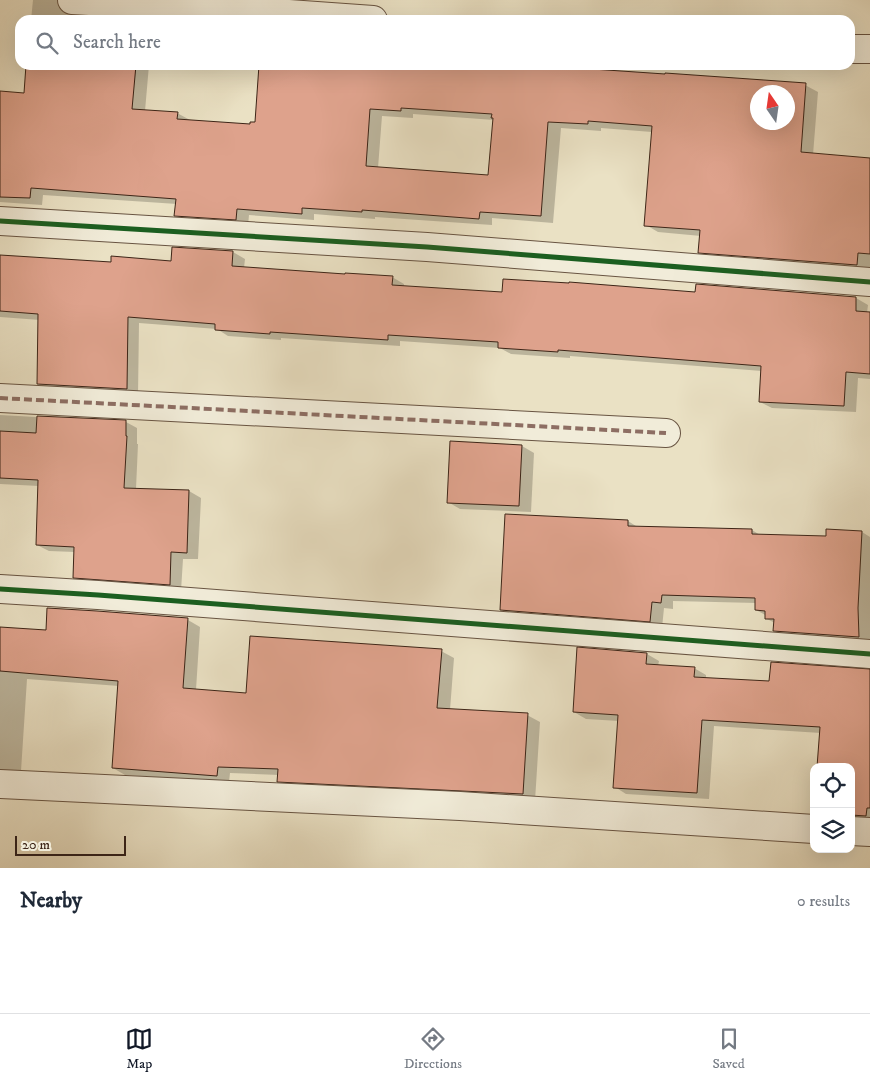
<!DOCTYPE html>
<html lang="en">
<head>
<meta charset="utf-8">
<style>
	:root { --surface:#fff; --page:#f6f6f7; --text:#1f2937; --muted:#747a83; --line:#e0e1e3; --accent:#111827 }
	body { margin:0; font-family:"IM FELL DW Pica",serif; background:var(--page); color:var(--text) }
	.controls { position:absolute; right:15px; bottom:15px; display:grid; overflow:hidden; border-radius:10px; box-shadow:0 5px 20px #0002 }
	.controls button { width:45px; height:45px; display:grid; place-items:center; padding:0; border:0; border-bottom:1px solid var(--line); background:var(--surface); color:var(--text); font:25px sans-serif }
	.compass { position:absolute; left:750px; top:85px; width:45px; height:45px; border-radius:50%; background:var(--surface); box-shadow:0 5px 20px #0002; rotate:347deg }
	.scale { position:absolute; left:15px; bottom:12px; width:111px; box-sizing:border-box; padding-left:5px; border:2px solid #3d2517; border-top:0; font-size:14px; line-height:18px; white-space:nowrap; color:#3d2517; -webkit-text-stroke:4px #f1ecd9; paint-order:stroke }
	.list { margin:0; padding:0; list-style:none }
	h2 { display:flex; justify-content:space-between; align-items:center; height:65px; margin:0; padding:0 20px; font-size:21px }
	h2 small { font-size:16px; font-weight:400; color:var(--muted) }
	.icon { flex:none; width:28px; height:28px; fill:none; stroke:currentColor; stroke-width:2; stroke-linecap:round; stroke-linejoin:round }
	.map { position:relative; flex:none; width:870px; height:868px; overflow:hidden }
	.search { position:absolute; background:var(--surface); box-shadow:0 5px 20px #0002; left:15px; right:15px; top:15px; height:55px; display:flex; align-items:center; gap:12px; box-sizing:border-box; padding:0 18px; border-radius:15px; color:var(--muted); font-size:19px }
	.sheet { height:145px; background:var(--surface) }
	nav { display:flex; justify-content:space-around; align-items:center; box-sizing:border-box; height:70px; border-top:1px solid var(--line); background:var(--surface); font-size:14px; color:var(--muted) }
	nav a { display:grid; justify-items:center; gap:2px }
	nav .on { color:var(--accent) }
	.map>svg:first-child { display:block }
	.shadow { fill:#0003; fill-rule:evenodd }
	.building { fill:#dea28c; stroke:#3d2517; fill-rule:evenodd }
	.lines { fill:none; stroke-linecap:round; stroke-linejoin:round }
	.street-casing { stroke:#685442; stroke-width:30 }
	.street { stroke:#f1ecd9; stroke-width:28 }
	.quiet { stroke:#8d6e63; stroke-width:4; stroke-dasharray:8 4; stroke-linecap:butt }
	.cycleway-casing { stroke:#f1ecd9; stroke-width:8 }
	.cycleway { stroke:#1b5e20; stroke-width:5 }
</style>
</head>
<body>
<div class="map">
<svg width="870" height="868" viewBox="0 0 870 868">
	<rect width="100%" height="100%" fill="#eae1c4"/>
	<filter id="stains"><feTurbulence type="fractalNoise" baseFrequency=".004" numOctaves="4"/><feColorMatrix values="0 0 0 0 .2 0 0 0 0 .09 0 0 0 0 .02 0 0 0 .5 -.17"/></filter>
	<radialGradient id="worn" r=".72"><stop offset=".6" stop-color="#630" stop-opacity="0"/><stop offset="1" stop-color="#630" stop-opacity=".3"/></radialGradient>
	<g class="shadow">
		<polygon points="33,0 71,0 69,6 72,17 127,20 31,20"/>
		<path d="M 28,65 L 149,65 L 145,111 L 177,113 L 190,120 L 251,125 L 256,123 L 260,65 L 605,65 L 604,71 L 805,85 L 818,92 L 813,155 L 870,159 L 870,272 L 712,259 L 700,252 L 701,236 L 658,232 L 646,225 L 652,132 L 601,128 L 601,131 L 561,128 L 553,223 L 492,218 L 492,225 L 375,217 L 375,219 L 314,214 L 314,220 L 249,215 L 248,226 L 188,223 L 176,215 L 177,204 L 43,195 L 42,205 L 0,202 L 0,92 L 25,94 ZM 758,92 L 788,92 L 788,122 L 758,122 ZM 413,114 L 494,120 L 489,177 L 378,168 L 382,116 L 413,118 Z"/>
		<polygon points="173,248 233,252 245,259 244,268 392,277 404,284 404,287 503,294 697,293 856,298 868,305 867,313 870,313 870,379 858,378 856,412 772,408 760,402 762,371 570,356 570,358 511,354 500,348 400,341 400,346 281,338 281,340 228,336 217,329 139,323 138,395 50,390 38,384 40,320 0,317 0,257 112,264 172,263"/>
		<polygon points="0,415 126,422 137,428 137,444 138,444 136,489 189,491 201,498 198,559 183,559 181,591 86,584 74,577 75,552 49,551 37,545 39,486 0,484"/>
		<polygon points="522,446 534,453 531,512 460,509 448,502"/>
		<polygon points="628,521 639,528 752,530 760,535 827,537 827,530 862,532 870,537 870,643 786,637 774,630 775,623 767,619 767,616 756,610 757,603 673,601 673,609 664,608 662,628 513,616 501,609"/>
		<polygon points="97,612 188,620 200,627 196,690 247,694 441,651 454,658 450,710 527,715 540,722 535,801 291,788 278,781 279,775 230,773 229,782 125,775 113,768 119,686 27,679 21,771 0,770 0,628 47,631"/>
		<polygon points="647,654 659,661 658,666 694,668 706,675 706,679 770,683 870,676 870,822 851,825 851,767 821,733 714,726 709,799 626,794 615,787 619,721 586,719 574,712"/>
	</g>
	<g class="building">
		<path d="M 26,65 L 136,65 L 132,109 L 178,112 L 177,119 L 250,124 L 250,122 L 255,122 L 259,65 L 592,65 L 592,69 L 665,74 L 665,73 L 806,83 L 801,152 L 870,158 L 870,254 L 858,253 L 857,265 L 698,253 L 700,230 L 644,226 L 652,126 L 588,121 L 588,124 L 548,122 L 541,216 L 480,212 L 479,219 L 362,210 L 362,212 L 302,208 L 302,214 L 237,209 L 236,220 L 174,216 L 176,199 L 31,188 L 30,198 L 0,197 L 0,91 L 24,93 ZM 758,92 L 788,92 L 788,122 L 758,122 ZM 401,108 L 492,114 L 491,118 L 493,118 L 488,175 L 366,166 L 370,109 L 401,111 Z"/>
		<polygon points="172,247 233,251 232,266 345,274 345,273 393,276 392,285 502,292 503,279 569,283 569,282 695,292 696,284 856,297 856,311 870,312 870,374 846,372 844,406 759,402 761,366 558,350 558,352 498,348 498,342 388,335 388,340 270,332 270,334 215,330 215,324 128,317 127,389 37,384 38,314 0,311 0,255 111,262 111,256 171,261"/>
		<polygon points="37,416 126,420 126,436 127,436 124,488 189,490 187,553 171,552 170,585 73,578 74,547 36,545 38,480 0,478 0,431 36,433"/>
		<polygon points="450,441 522,445 519,506 447,503"/>
		<polygon points="505,514 628,520 628,526 752,529 752,534 826,536 826,529 862,531 858,608 859,637 773,631 774,619 765,619 765,611 755,610 755,598 662,595 661,603 652,602 650,622 500,610"/>
		<polygon points="47,608 97,611 188,618 183,688 246,693 250,636 442,649 437,708 528,713 523,794 277,782 278,769 218,767 217,776 112,768 118,681 0,671 0,627 46,630"/>
		<polygon points="577,647 647,653 646,664 695,667 694,677 769,681 771,662 870,669 870,808 867,808 866,816 851,815 851,767 817,767 820,727 702,720 697,793 613,788 618,715 573,712"/>
	</g>
	<g class="lines">
		<defs>
			<g id="street">
				<polyline points="72,0 177,6 373,20"/>
				<polyline points="850,49 870,49"/>
				<polyline points="0,221 427,247 870,282"/>
				<polyline points="0,398 666,433"/>
				<polyline points="0,589 98,595 870,654"/>
				<polyline points="0,784 460,806 814,829"/>
				<polyline points="851,831 870,832"/>
			</g>
		</defs>
		<use href="#street" class="street-casing"/>
		<use href="#street" class="street"/>
		<polyline class="quiet" points="0,398 666,433"/>
		<defs>
			<g id="cycleway">
				<polyline points="0,221 427,247 870,282"/>
				<polyline points="0,589 98,595 870,654"/>
			</g>
		</defs>
		<use href="#cycleway" class="cycleway-casing"/>
		<use href="#cycleway" class="cycleway"/>
	</g>
	<rect width="100%" height="100%" filter="url(#stains)"/>
	<rect width="100%" height="100%" fill="url(#worn)"/>
</svg>
<div class="controls">
<button><svg class="icon" aria-label="locate" viewBox="0 0 24 24"><circle cx="12" cy="12" r="6"/><path d="M12 2v4M12 18v4M2 12h4M18 12h4"/></svg></button>
<button><svg class="icon" aria-label="layers" viewBox="0 0 24 24"><path d="M12 4l9 5-9 5-9-5zM3 14l9 5 9-5"/></svg></button>
</div>
<svg class="compass" viewBox="-18 -18 36 36"><path d="M0-13l5 13h-10z" fill="#e53935"/><path d="M0 13l5-13h-10z" fill="#747a83"/></svg>
<div class="scale">20 m</div>
<div class="search"><svg class="icon" aria-label="search" viewBox="0 0 24 24"><circle cx="10" cy="10" r="6"/><path d="M15 15l6 6"/></svg>Search here</div>
</div>
<section class="sheet">
<h2>Nearby<small>0 results</small></h2>
<ul class="list">
</ul>
</section>
<nav>
<a class="on"><svg class="icon" aria-label="map" viewBox="0 0 24 24"><path d="M3 6l6-2 6 2 6-2v14l-6 2-6-2-6 2zM9 4v14M15 6v14"/></svg>Map</a>
<a><svg class="icon" aria-label="directions" viewBox="0 0 24 24"><path d="M12 3l9 9-9 9-9-9zM9 14v-3h6M13 9l2 2-2 2"/></svg>Directions</a>
<a><svg class="icon" aria-label="saved" viewBox="0 0 24 24"><path d="M7 4h10v16l-5-4-5 4z"/></svg>Saved</a>
</nav>
</body>
</html>
